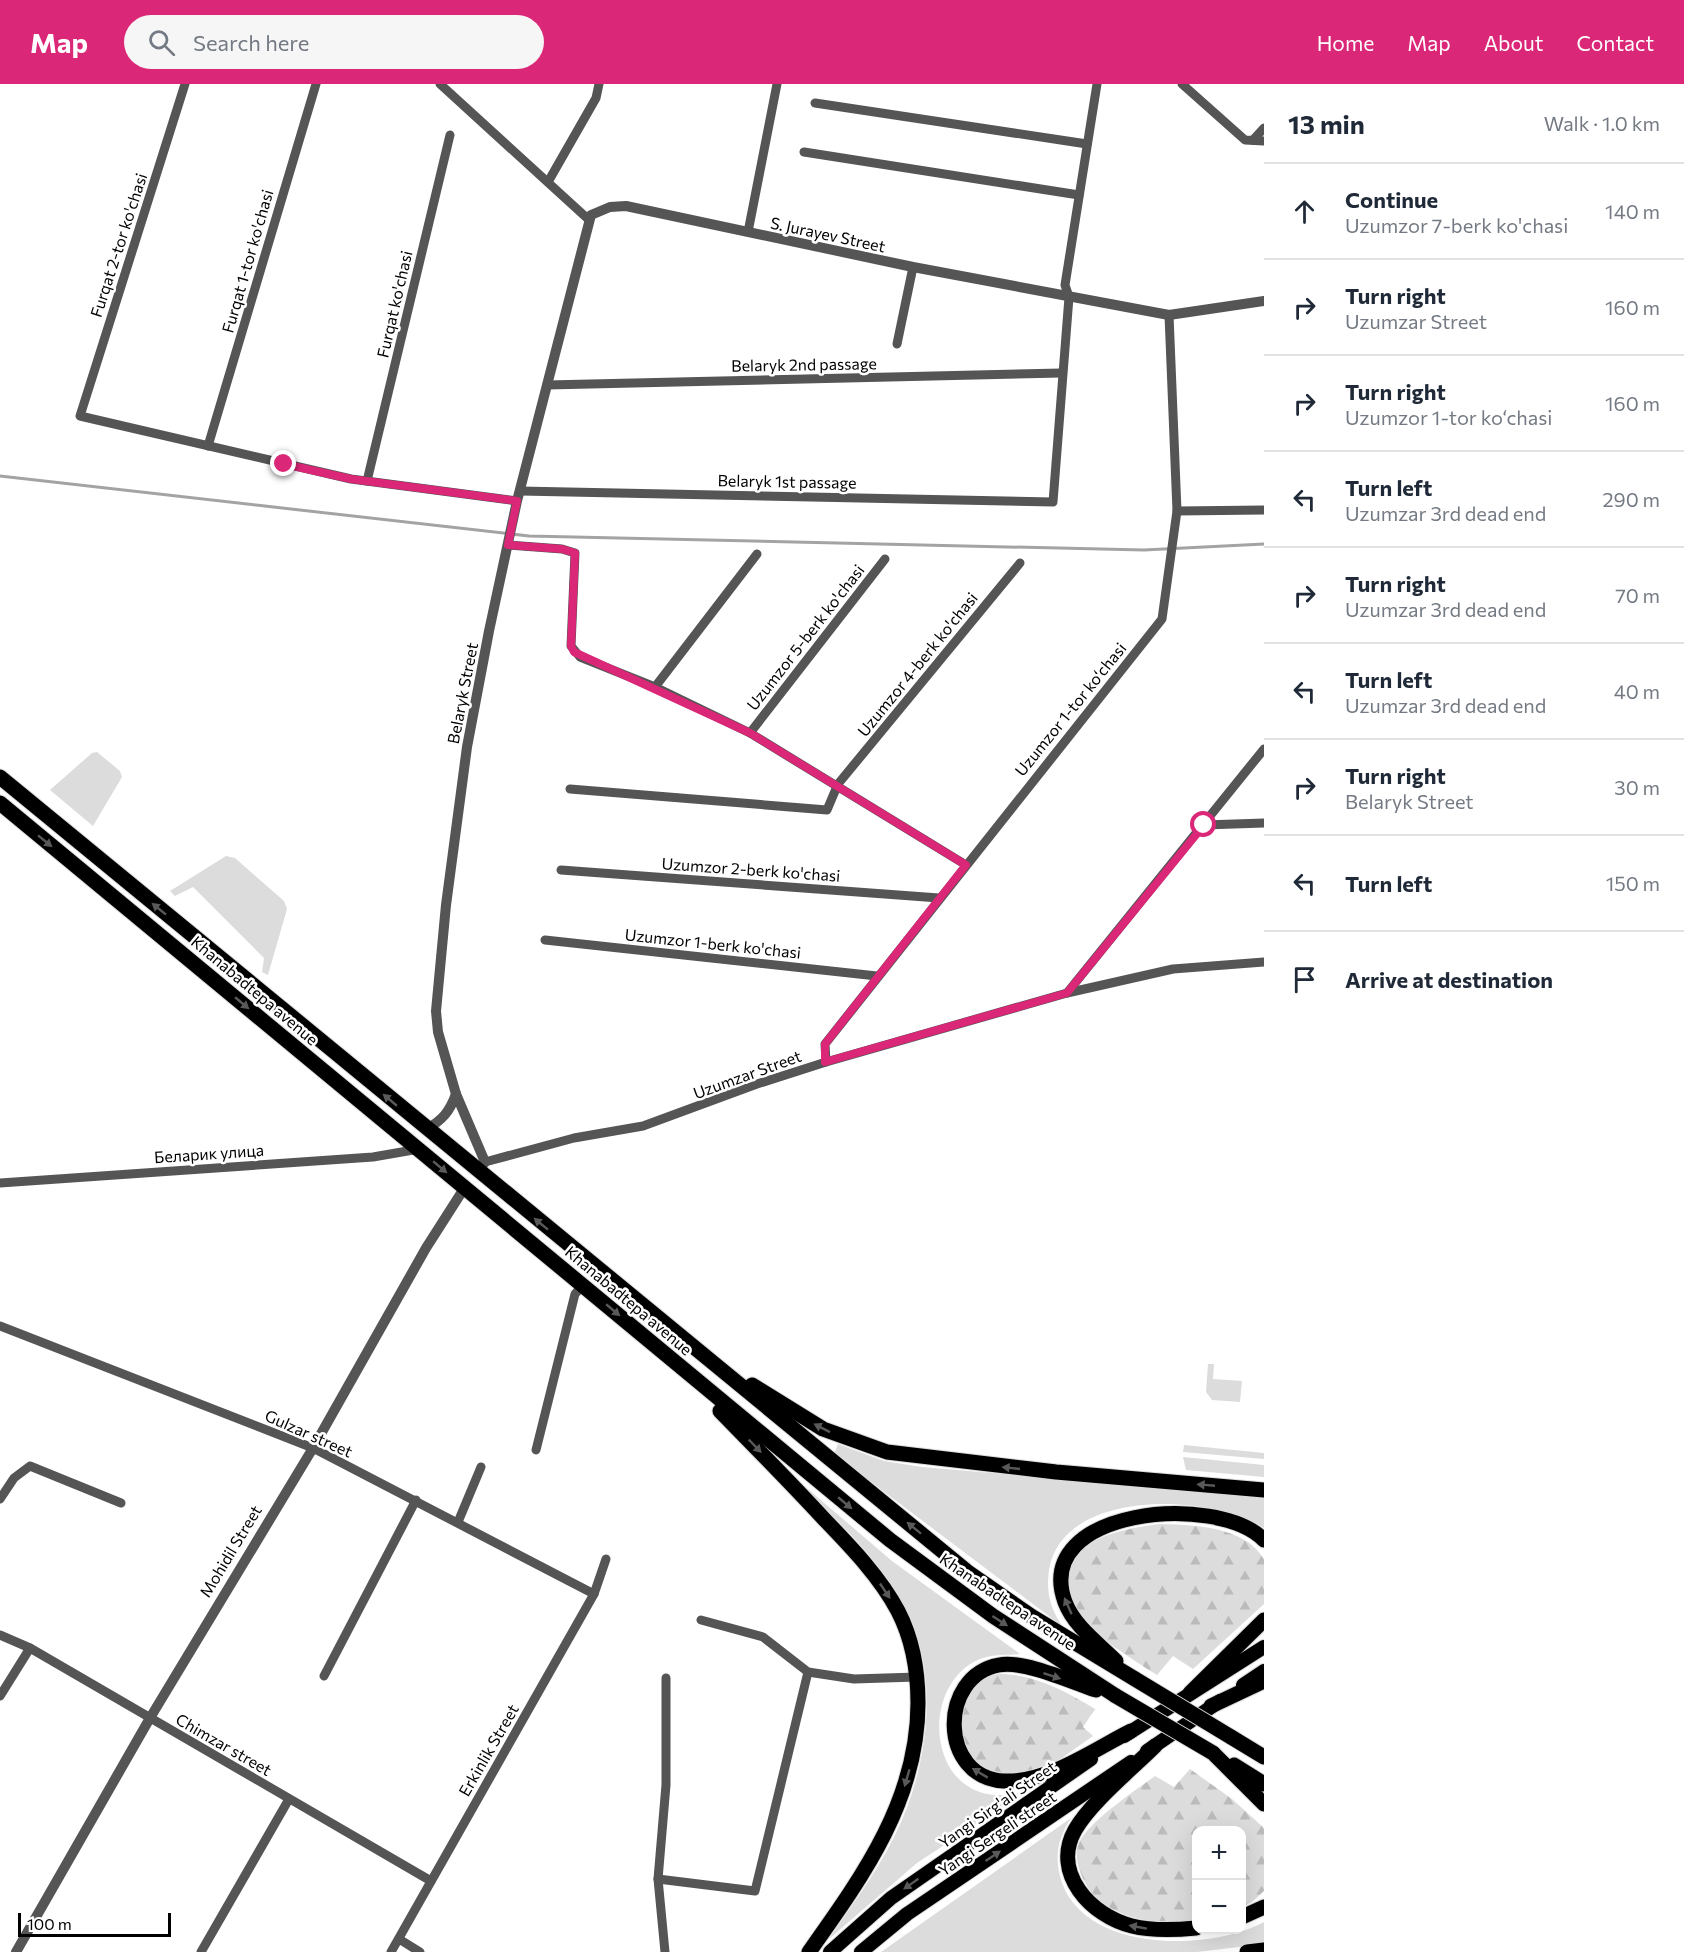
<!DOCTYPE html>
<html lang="en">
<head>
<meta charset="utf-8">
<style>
	:root { --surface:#fff; --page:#f6f6f7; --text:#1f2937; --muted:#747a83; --line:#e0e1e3; --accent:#db2777 }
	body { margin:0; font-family:Commissioner,sans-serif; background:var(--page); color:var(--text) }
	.controls { position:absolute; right:18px; bottom:18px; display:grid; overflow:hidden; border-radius:12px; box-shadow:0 6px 24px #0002 }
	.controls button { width:54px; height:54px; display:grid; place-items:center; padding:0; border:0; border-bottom:2px solid var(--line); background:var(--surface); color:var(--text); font:30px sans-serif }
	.scale { position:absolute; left:18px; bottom:15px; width:153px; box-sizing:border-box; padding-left:6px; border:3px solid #000; border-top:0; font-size:16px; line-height:21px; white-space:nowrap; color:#000; -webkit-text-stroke:4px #fff; paint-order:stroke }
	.stop { position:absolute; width:18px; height:18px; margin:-14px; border:4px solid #db2777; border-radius:50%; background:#fff }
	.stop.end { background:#db2777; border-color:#fff; box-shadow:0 2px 6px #0008 }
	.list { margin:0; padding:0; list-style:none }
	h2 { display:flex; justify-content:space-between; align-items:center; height:78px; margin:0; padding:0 24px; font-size:26px }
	h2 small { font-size:20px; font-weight:400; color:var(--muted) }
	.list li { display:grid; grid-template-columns:39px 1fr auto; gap:18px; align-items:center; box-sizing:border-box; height:96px; padding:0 24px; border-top:2px solid var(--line) }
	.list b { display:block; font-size:22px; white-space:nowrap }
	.list p { margin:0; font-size:20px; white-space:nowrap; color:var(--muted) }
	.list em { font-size:20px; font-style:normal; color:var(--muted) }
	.icon { flex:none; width:33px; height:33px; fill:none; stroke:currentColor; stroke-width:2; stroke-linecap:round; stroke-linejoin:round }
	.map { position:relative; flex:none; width:1264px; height:1868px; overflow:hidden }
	header { display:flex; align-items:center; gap:36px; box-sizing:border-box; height:84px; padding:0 30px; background:var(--accent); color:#fff }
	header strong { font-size:28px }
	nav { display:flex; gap:33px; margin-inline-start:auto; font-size:21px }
	.search { width:420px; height:54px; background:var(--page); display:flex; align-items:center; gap:15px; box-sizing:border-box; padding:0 21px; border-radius:33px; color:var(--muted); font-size:22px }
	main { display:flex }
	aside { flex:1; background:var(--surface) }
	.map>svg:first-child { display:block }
	.green { fill:#dcdcdc }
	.forest { fill:url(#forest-firs) }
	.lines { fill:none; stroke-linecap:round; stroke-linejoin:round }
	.stream { stroke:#a3a3a3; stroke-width:3 }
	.primary-casing { stroke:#dbdbdb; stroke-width:16 }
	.trunk-casing { stroke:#dbdbdb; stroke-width:17 }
	.minor { stroke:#555; stroke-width:9 }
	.tertiary { stroke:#555; stroke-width:10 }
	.primary { stroke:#000; stroke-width:14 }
	.trunk { stroke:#000; stroke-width:15 }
	.trunk-bridge-casing { stroke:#dbdbdb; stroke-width:17; stroke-linecap:butt }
	.trunk-bridge { stroke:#000; stroke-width:15 }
	.oneway { fill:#595959 }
	.route { stroke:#db2777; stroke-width:8 }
	.labels { text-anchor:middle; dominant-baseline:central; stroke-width:5; stroke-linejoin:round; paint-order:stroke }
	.street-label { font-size:16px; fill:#000; stroke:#fff }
</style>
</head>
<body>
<header>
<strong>Map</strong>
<div class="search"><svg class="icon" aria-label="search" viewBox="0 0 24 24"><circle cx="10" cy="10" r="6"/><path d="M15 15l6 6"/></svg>Search here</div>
<nav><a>Home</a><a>Map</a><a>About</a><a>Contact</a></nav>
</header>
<main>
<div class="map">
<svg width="1264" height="1868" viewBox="0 0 1264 1868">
	<defs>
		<pattern id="forest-firs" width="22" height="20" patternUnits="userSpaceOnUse" patternTransform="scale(1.5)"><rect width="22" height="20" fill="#dcdcdc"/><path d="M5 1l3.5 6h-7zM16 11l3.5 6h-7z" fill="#bbb"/></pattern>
	</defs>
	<rect width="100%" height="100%" fill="#fff"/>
	<g class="green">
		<polygon points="97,668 120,687 122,693 93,742 50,706 92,669"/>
		<polygon points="226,772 235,774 284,817 287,825 268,891 262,888 264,874 193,803 175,812 170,807"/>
		<polygon points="1208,1280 1214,1280 1213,1295 1242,1297 1240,1318 1212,1316 1206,1308"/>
		<path d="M 838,1360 L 884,1377 L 922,1383 L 1264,1412 L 1264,1444 C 1211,1409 1062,1404 1049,1486 C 1046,1509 1050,1523 1062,1542 L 834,1370 Z"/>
		<polygon points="1184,1361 1264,1369 1264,1375 1183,1368"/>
		<polygon points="1183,1373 1264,1381 1264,1393 1186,1386"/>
		<path d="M 788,1388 L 892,1477 L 1020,1570 C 1007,1571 994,1570 983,1574 C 924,1594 924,1697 987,1710 C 1000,1713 1016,1709 1028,1706 L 917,1779 L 829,1855 C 852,1821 877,1788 895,1751 C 929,1682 942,1588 902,1518 C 874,1468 828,1428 788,1388 Z"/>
		<path d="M 1071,1734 C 1057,1756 1054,1774 1062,1799 C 1087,1868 1208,1868 1264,1838 L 1264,1860 L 1197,1868 L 881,1868 Z"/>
	</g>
	<g class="forest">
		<path d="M 1159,1440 C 1195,1441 1244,1442 1264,1475 L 1264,1520 L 1193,1585 L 1173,1572 L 1157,1591 C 1138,1579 1097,1553 1083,1537 C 1074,1526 1069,1512 1069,1499 C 1068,1453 1124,1445 1159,1440 Z"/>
		<path d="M 997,1590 C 1031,1589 1066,1607 1095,1625 L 1083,1643 L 1093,1652 L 1059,1676 L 1025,1688 L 1012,1691 L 980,1684 L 963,1664 L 959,1654 L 964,1615 L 982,1595 Z"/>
		<path d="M 1190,1685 L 1232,1715 L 1264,1744 L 1264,1807 L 1252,1818 L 1242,1823 L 1242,1746 L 1196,1746 L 1196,1836 C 1155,1843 1097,1834 1081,1790 C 1077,1780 1075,1769 1079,1759 C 1088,1738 1136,1706 1155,1692 L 1174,1703 Z"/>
	</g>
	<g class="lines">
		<polyline class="stream" points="0,392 529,452 1144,466 1264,460"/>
		<defs>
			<g id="primary">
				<polyline points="1243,1601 1264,1587"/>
				<polyline points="1124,1652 1264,1563"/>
				<polyline points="1147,1667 1220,1617"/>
				<polyline points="830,1868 891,1814 1091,1675"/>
				<polyline points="861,1868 907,1830 1131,1678"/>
			</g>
			<g id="trunk">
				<polyline points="0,693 969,1489 1031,1532 1135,1595"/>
				<polyline points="0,719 890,1456 993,1532 1116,1612"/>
				<polyline points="752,1301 823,1345 887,1368 1056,1388 1264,1406"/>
				<path d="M 720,1327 C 755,1363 790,1398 824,1435 C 851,1463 880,1493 898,1527 C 913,1556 918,1587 918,1619 C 918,1716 863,1792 809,1868"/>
				<path d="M 1116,1577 C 1098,1559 1074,1542 1065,1518 C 1031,1424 1217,1408 1264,1456"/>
				<path d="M 1096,1606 C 1072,1598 1024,1576 999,1581 C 938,1592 939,1694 1004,1697 C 1048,1699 1093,1666 1131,1647"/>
				<polyline points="1190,1609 1264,1536"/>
				<polyline points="1211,1622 1264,1597"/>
				<polyline points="1231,1653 1264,1673"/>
				<path d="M 1155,1662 C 1132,1685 1091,1718 1075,1746 C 1051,1789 1091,1832 1132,1842 C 1152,1847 1176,1846 1196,1844"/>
				<polyline points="1213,1669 1264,1720"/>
				<polyline points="1234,1681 1264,1700"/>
				<polyline points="1242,1833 1264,1823"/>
				<polyline points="1247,1868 1264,1866"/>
			</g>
		</defs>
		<use href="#primary" class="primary-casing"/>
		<use href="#trunk" class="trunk-casing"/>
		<g class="minor">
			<polyline points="185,0 80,332 351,395 517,417"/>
			<polyline points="440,0 588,135"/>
			<polyline points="1182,0 1245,56 1264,57"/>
			<polyline points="815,19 1087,60"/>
			<polyline points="1253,56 1264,44"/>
			<polyline points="804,68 1079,111"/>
			<polyline points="548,98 596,14 599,0"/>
			<polyline points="748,148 777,0"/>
			<polyline points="897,260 913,183"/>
			<polyline points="547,301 1061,289"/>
			<polyline points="208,362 316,0"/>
			<polyline points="367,397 450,51"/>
			<polyline points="520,407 1053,418 1069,213 1065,201 1097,0"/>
			<polyline points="1177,427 1264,426"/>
			<polyline points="508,461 562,465 575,469 571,562 580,573 655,603 750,649 966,781"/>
			<polyline points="655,603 757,470"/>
			<polyline points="750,649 885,475"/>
			<polyline points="570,705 827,726 838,700 1020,479"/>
			<polyline points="1204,741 1264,739"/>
			<polyline points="561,786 939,814"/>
			<polyline points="545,856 877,892"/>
			<polyline points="1067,909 1264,665"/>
			<polyline points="826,978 825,960 1162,535 1177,427 1169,231"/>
			<polyline points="485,1078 574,1054 643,1042 757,1000 826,978 1067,909 1173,885 1264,878"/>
			<polyline points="0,1099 373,1073 419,1065"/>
			<polyline points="0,1242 313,1364 594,1510"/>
			<polyline points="536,1366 575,1210 583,1201"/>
			<polyline points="0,1415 14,1394 30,1382 121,1419"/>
			<polyline points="458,1438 481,1383"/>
			<polyline points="701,1536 763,1553 808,1588 854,1595 917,1593"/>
			<polyline points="0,1551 30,1564 431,1797"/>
			<polyline points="324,1592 416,1416"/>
			<polyline points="0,1612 30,1564"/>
			<polyline points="658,1795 755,1807 808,1588"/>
			<polyline points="399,1855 420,1868"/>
			<polyline points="201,1868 289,1715"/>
			<polyline points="391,1868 594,1510 606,1475"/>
			<polyline points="665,1868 658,1795 666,1701 666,1594"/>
		</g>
		<g class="tertiary">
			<path d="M 426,1045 C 442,1037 450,1027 456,1010"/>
			<polyline points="478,1088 485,1078 456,1010 438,948 436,927 446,821 467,663 489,547 517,417 591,131 610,123 626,122 913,183 1169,231 1264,217"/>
			<polyline points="16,1868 150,1634 313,1364 426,1164 465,1103"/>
		</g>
		<use href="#primary" class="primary"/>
		<use href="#trunk" class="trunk"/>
		<defs>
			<g id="trunk-bridge">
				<polyline points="1135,1595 1231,1653"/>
				<polyline points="1116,1612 1213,1669"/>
			</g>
		</defs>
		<use href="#trunk-bridge" class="trunk-bridge-casing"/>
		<use href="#trunk-bridge" class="trunk-bridge"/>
	</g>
	<defs><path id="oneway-solid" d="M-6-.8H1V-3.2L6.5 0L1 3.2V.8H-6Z" transform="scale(1.5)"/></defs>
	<g class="oneway">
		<use href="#oneway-solid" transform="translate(45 757) rotate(39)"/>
		<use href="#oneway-solid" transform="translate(159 825) rotate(-141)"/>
		<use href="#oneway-solid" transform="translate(242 919) rotate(40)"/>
		<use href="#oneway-solid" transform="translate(390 1016) rotate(-140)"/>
		<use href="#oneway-solid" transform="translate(440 1083) rotate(40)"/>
		<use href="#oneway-solid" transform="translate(541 1140) rotate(-141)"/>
		<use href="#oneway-solid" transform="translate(613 1226) rotate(40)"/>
		<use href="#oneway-solid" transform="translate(822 1344) rotate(-153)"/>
		<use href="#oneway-solid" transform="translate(755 1362) rotate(46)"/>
		<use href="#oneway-solid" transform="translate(1011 1384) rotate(-174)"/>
		<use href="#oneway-solid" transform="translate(1206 1401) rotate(-175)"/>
		<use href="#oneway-solid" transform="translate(845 1419) rotate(40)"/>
		<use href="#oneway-solid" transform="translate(914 1444) rotate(-141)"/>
		<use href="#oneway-solid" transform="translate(885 1507) rotate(56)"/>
		<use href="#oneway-solid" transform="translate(1068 1522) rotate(-114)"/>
		<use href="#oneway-solid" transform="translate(1000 1537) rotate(33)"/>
		<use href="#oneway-solid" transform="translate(1052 1592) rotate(18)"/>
		<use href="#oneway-solid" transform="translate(980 1689) rotate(-149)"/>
		<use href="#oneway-solid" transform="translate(907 1694) rotate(106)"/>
		<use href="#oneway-solid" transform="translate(993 1772) rotate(-34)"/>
		<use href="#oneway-solid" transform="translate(911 1800) rotate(145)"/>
		<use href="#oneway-solid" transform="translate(1138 1843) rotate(-170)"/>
	</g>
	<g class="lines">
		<polyline class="route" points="284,380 351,395 517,417 508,461 562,465 575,469 571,562 574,568 750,649 966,781 825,960 825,978 1067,909 1204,741"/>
	</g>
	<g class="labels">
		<g class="street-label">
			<text transform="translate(828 150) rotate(12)">S. Jurayev Street</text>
			<text transform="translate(118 161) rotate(-72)">Furqat 2-tor ko'chasi</text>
			<text transform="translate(247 177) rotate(-74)">Furqat 1-tor ko'chasi</text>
			<text transform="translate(394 220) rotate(-77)">Furqat ko'chasi</text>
			<text transform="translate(804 280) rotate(-1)">Belaryk 2nd passage</text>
			<text transform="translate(787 397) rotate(1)">Belaryk 1st passage</text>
			<text transform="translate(805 553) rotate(-52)">Uzumzor 5-berk ko'chasi</text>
			<text transform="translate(917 580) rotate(-51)">Uzumzor 4-berk ko'chasi</text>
			<text transform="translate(462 609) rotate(-79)">Belaryk Street</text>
			<text transform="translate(1070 625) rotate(-51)">Uzumzor 1-tor ko‘chasi</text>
			<text transform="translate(751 785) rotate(4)">Uzumzor 2-berk ko'chasi</text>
			<text transform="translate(713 859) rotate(6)">Uzumzor 1-berk ko'chasi</text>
			<text transform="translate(255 906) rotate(40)">Khanabadtepa avenue</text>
			<text transform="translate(747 990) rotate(-20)">Uzumzar Street</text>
			<text transform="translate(209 1069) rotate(-4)">Беларик улица</text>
			<text transform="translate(629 1216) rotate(40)">Khanabadtepa avenue</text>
			<text transform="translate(309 1349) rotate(24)">Gulzar street</text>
			<text transform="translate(230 1467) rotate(-59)">Mohidil Street</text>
			<text transform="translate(1008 1517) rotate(34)">Khanabadtepa avenue</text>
			<text transform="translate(224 1660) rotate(30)">Chimzar street</text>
			<text transform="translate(488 1666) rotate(-60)">Erkinlik Street</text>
			<text transform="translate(997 1720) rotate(-35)">Yangi Sirg'ali Street</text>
			<text transform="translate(997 1749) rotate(-34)">Yangi Sergeli street</text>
		</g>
	</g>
</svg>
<div class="controls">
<button>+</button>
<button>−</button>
</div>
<div class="scale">100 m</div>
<div class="stop" style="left:1204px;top:741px"></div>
<div class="stop end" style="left:284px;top:380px"></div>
</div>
<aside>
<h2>13 min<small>Walk · 1.0 km</small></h2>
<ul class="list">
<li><svg class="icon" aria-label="ahead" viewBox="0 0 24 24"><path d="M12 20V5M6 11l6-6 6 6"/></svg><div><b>Continue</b><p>Uzumzor 7-berk ko'chasi</p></div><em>140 m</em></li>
<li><svg class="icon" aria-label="right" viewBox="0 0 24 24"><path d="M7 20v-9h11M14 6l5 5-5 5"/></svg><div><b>Turn right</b><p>Uzumzar Street</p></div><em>160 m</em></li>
<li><svg class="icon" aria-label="right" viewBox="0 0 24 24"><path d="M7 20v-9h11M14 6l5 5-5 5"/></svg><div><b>Turn right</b><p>Uzumzor 1-tor ko‘chasi</p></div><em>160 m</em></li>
<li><svg class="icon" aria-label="left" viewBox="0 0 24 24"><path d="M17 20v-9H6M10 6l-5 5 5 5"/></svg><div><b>Turn left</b><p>Uzumzar 3rd dead end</p></div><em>290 m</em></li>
<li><svg class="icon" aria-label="right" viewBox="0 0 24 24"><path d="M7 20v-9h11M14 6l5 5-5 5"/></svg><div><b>Turn right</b><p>Uzumzar 3rd dead end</p></div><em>70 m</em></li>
<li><svg class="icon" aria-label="left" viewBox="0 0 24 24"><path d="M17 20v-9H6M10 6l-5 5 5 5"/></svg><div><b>Turn left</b><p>Uzumzar 3rd dead end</p></div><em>40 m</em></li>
<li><svg class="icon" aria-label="right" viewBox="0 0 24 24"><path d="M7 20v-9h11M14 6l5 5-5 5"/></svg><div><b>Turn right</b><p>Belaryk Street</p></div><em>30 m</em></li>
<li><svg class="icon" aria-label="left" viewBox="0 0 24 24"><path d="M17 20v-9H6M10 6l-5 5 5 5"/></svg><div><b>Turn left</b></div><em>150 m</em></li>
<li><svg class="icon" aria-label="arrive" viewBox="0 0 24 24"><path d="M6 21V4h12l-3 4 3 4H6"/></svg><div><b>Arrive at destination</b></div></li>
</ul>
</aside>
</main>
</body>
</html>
